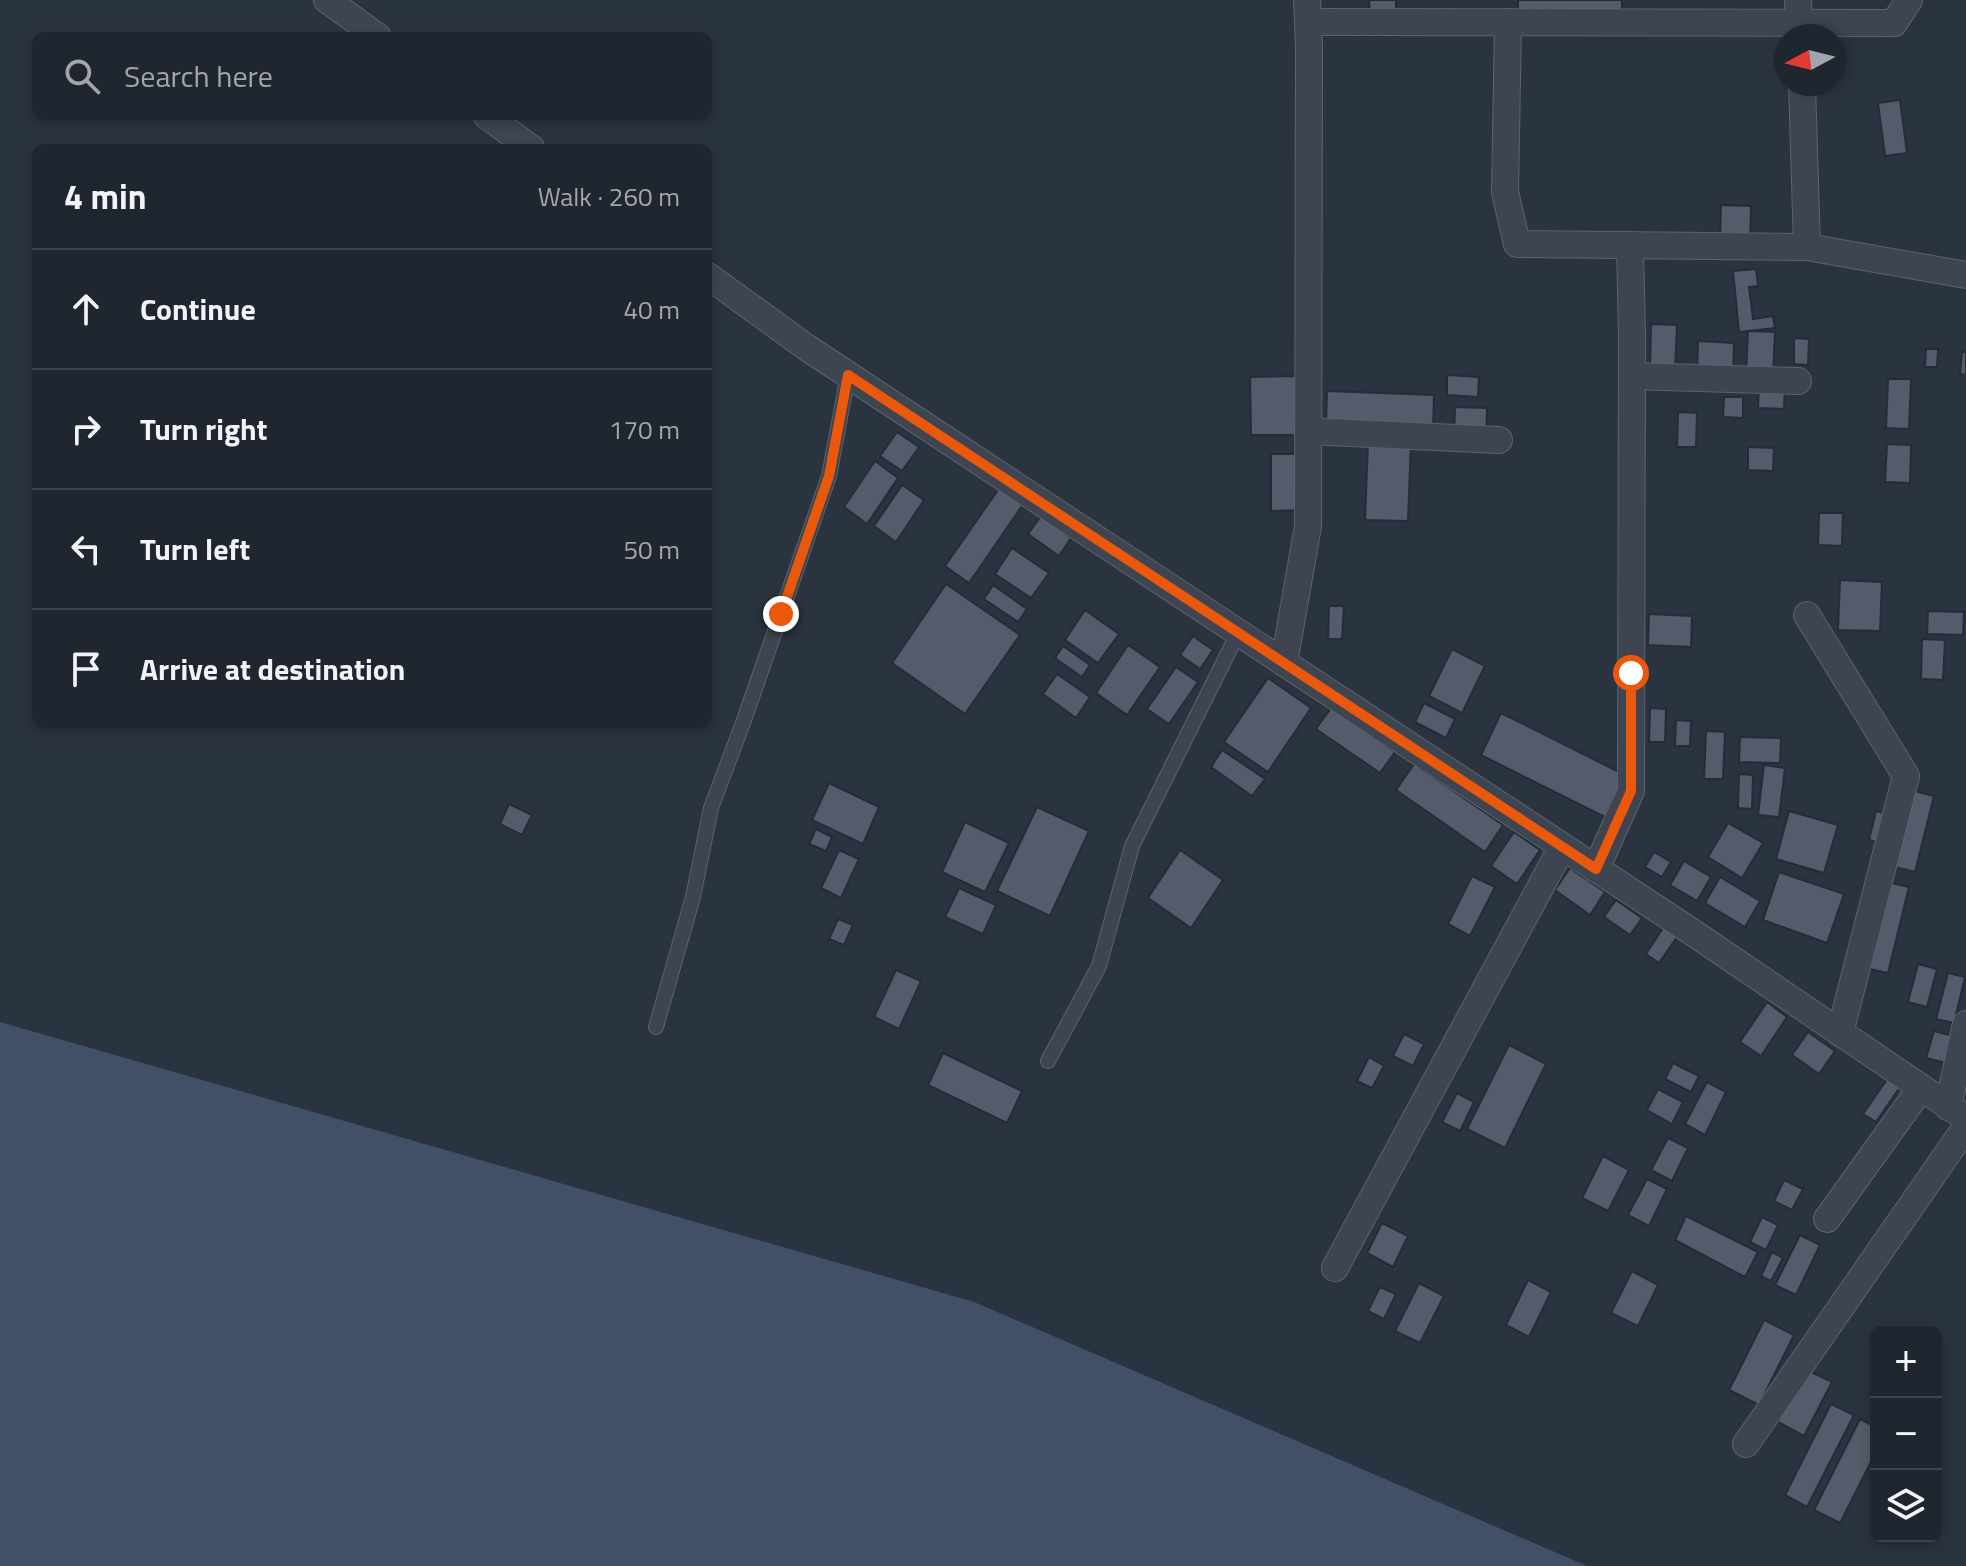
<!DOCTYPE html>
<html lang="en">
<head>
<meta charset="utf-8">
<style>
	:root { --surface:#202630; --page:#2d323c; --text:#f1f3f6; --muted:#a2a5ab; --line:#3d434c }
	body { margin:0; font-family:"Titillium Web",sans-serif; background:var(--page); color:var(--text) }
	.controls { position:absolute; right:24px; bottom:24px; display:grid; overflow:hidden; border-radius:12px; box-shadow:0 4px 12px #0003 }
	.controls button { width:72px; height:72px; display:grid; place-items:center; padding:0; border:0; border-bottom:2px solid var(--line); background:var(--surface); color:var(--text); font:40px sans-serif }
	.compass { position:absolute; left:1774px; top:24px; width:72px; height:72px; border-radius:50%; background:var(--surface); box-shadow:0 4px 12px #0003; rotate:263deg }
	.stop { position:absolute; width:24px; height:24px; margin:-18px; border:6px solid #ea580c; border-radius:50%; background:#fff }
	.stop.end { background:#ea580c; border-color:#fff; box-shadow:0 2px 8px #0008 }
	.list { margin:0; padding:0; list-style:none }
	h2 { display:flex; justify-content:space-between; align-items:center; height:104px; margin:0; padding:0 32px; font-size:34px }
	h2 small { font-size:26px; font-weight:400; color:var(--muted) }
	.list li { display:grid; grid-template-columns:52px 1fr auto; gap:24px; align-items:center; box-sizing:border-box; height:120px; padding:0 32px; border-top:2px solid var(--line) }
	.list b { display:block; font-size:30px; white-space:nowrap }
	.list em { font-size:26px; font-style:normal; color:var(--muted) }
	.icon { flex:none; width:44px; height:44px; fill:none; stroke:currentColor; stroke-width:2; stroke-linecap:round; stroke-linejoin:round }
	.map { position:relative; flex:none; width:1966px; height:1566px; overflow:hidden }
	.search { position:absolute; background:var(--surface); box-shadow:0 4px 12px #0003; left:32px; top:32px; width:680px; height:88px; display:flex; align-items:center; gap:20px; box-sizing:border-box; padding:0 28px; border-radius:12px; color:var(--muted); font-size:30px }
	.panel { position:absolute; background:var(--surface); box-shadow:0 4px 12px #0003; left:32px; top:144px; width:680px; height:584px; border-radius:12px }
	.map>svg:first-child { display:block }
	.water { fill:#425067 }
	.building { fill:#545c6b; stroke:#252c38; stroke-width:2 }
	.lines { fill:none; stroke-linecap:round; stroke-linejoin:round }
	.lane-casing { stroke:#5c636e; stroke-width:16 }
	.street-casing { stroke:#5c636e; stroke-width:28 }
	.lane { stroke:#3e4550; stroke-width:14 }
	.street { stroke:#3e4550; stroke-width:26 }
	.route { stroke:#ea580c; stroke-width:10 }
</style>
</head>
<body>
<div class="map">
<svg width="1966" height="1566" viewBox="0 0 1966 1566">
	<rect width="100%" height="100%" fill="#2a3340"/>
	<polygon class="water" points="0,1022 974,1302 1587,1566 0,1566"/>
	<g class="building">
		<polygon points="1369,0 1396,0 1396,11 1370,14"/>
		<polygon points="1518,0 1622,0 1622,15 1518,16"/>
		<polygon points="1900,100 1907,153 1885,156 1878,103"/>
		<polygon points="1721,205 1751,206 1750,240 1720,240"/>
		<polygon points="1756,269 1758,286 1749,287 1753,319 1773,316 1775,328 1739,332 1733,271"/>
		<polygon points="1651,324 1677,325 1675,371 1650,370"/>
		<polygon points="1748,331 1775,332 1773,375 1746,375"/>
		<polygon points="1794,338 1809,339 1808,365 1794,364"/>
		<polygon points="1698,341 1734,343 1733,377 1697,375"/>
		<polygon points="1926,349 1938,349 1937,367 1925,367"/>
		<polygon points="1962,352 1966,352 1966,375 1960,374"/>
		<polygon points="1447,375 1479,377 1478,397 1447,395"/>
		<polygon points="1299,376 1300,435 1251,435 1250,377"/>
		<polygon points="1888,379 1911,379 1909,429 1886,428"/>
		<polygon points="1759,384 1785,385 1784,409 1758,408"/>
		<polygon points="1327,391 1434,395 1433,429 1326,425"/>
		<polygon points="1724,397 1743,397 1743,418 1723,417"/>
		<polygon points="1455,407 1487,408 1486,437 1454,435"/>
		<polygon points="1678,412 1697,413 1696,447 1677,447"/>
		<polygon points="897,432 919,447 902,471 880,456"/>
		<polygon points="1368,442 1411,443 1408,521 1365,520"/>
		<polygon points="1887,444 1911,445 1910,483 1885,482"/>
		<polygon points="1748,447 1774,448 1773,471 1748,470"/>
		<polygon points="1271,454 1303,454 1303,510 1271,511"/>
		<polygon points="875,461 898,478 867,524 844,507"/>
		<polygon points="902,485 924,500 896,542 874,526"/>
		<polygon points="1000,487 1024,503 969,583 945,566"/>
		<polygon points="1819,513 1843,513 1842,546 1818,545"/>
		<polygon points="1041,516 1071,538 1059,556 1028,534"/>
		<polygon points="1012,548 1049,573 1031,598 995,574"/>
		<polygon points="1840,580 1882,582 1880,631 1838,630"/>
		<polygon points="946,584 1020,635 965,714 892,663"/>
		<polygon points="993,585 1027,609 1018,622 984,599"/>
		<polygon points="1329,606 1344,606 1342,639 1328,639"/>
		<polygon points="1085,610 1119,634 1098,663 1065,640"/>
		<polygon points="1928,611 1964,612 1963,635 1927,634"/>
		<polygon points="1649,614 1692,616 1691,647 1648,645"/>
		<polygon points="1193,636 1213,650 1200,669 1180,655"/>
		<polygon points="1922,639 1945,640 1943,680 1921,679"/>
		<polygon points="1128,645 1160,667 1127,715 1096,693"/>
		<polygon points="1063,646 1090,665 1082,677 1055,658"/>
		<polygon points="1452,649 1485,666 1462,713 1429,696"/>
		<polygon points="1176,667 1198,682 1169,724 1147,709"/>
		<polygon points="1057,674 1090,697 1076,718 1043,694"/>
		<polygon points="1268,678 1311,708 1268,772 1224,742"/>
		<polygon points="1424,703 1455,719 1446,738 1415,722"/>
		<polygon points="1331,708 1395,752 1380,773 1316,729"/>
		<polygon points="1650,708 1666,709 1665,742 1649,742"/>
		<polygon points="1501,713 1625,775 1605,817 1481,755"/>
		<polygon points="1676,720 1691,721 1690,746 1675,746"/>
		<polygon points="1706,731 1725,732 1723,779 1704,779"/>
		<polygon points="1740,737 1781,738 1780,763 1739,762"/>
		<polygon points="1222,750 1265,779 1252,796 1211,767"/>
		<polygon points="1414,764 1503,825 1485,852 1396,790"/>
		<polygon points="1764,765 1785,768 1779,817 1758,815"/>
		<polygon points="1739,774 1753,775 1752,809 1738,808"/>
		<polygon points="829,783 879,807 863,844 812,820"/>
		<polygon points="1911,790 1934,796 1915,872 1891,866"/>
		<polygon points="509,804 532,815 522,835 500,824"/>
		<polygon points="1037,807 1089,831 1050,916 997,891"/>
		<polygon points="1789,811 1838,825 1824,873 1776,859"/>
		<polygon points="1876,811 1894,816 1886,844 1869,840"/>
		<polygon points="965,822 1009,843 985,892 942,872"/>
		<polygon points="1728,823 1763,843 1742,878 1708,857"/>
		<polygon points="816,829 832,837 826,851 809,844"/>
		<polygon points="1514,832 1540,850 1517,884 1491,866"/>
		<polygon points="839,850 859,859 841,898 821,888"/>
		<polygon points="1180,850 1223,880 1191,928 1148,898"/>
		<polygon points="1654,852 1671,862 1662,877 1645,867"/>
		<polygon points="1684,861 1711,877 1697,901 1670,885"/>
		<polygon points="1570,868 1605,892 1590,915 1555,890"/>
		<polygon points="1779,872 1844,894 1827,943 1763,920"/>
		<polygon points="1472,876 1495,887 1470,936 1448,924"/>
		<polygon points="1720,877 1760,901 1745,927 1705,903"/>
		<polygon points="1882,881 1909,887 1888,973 1861,967"/>
		<polygon points="959,888 996,905 983,934 945,917"/>
		<polygon points="1616,900 1642,918 1630,935 1604,917"/>
		<polygon points="838,919 853,925 844,945 829,939"/>
		<polygon points="1665,925 1679,934 1659,963 1646,954"/>
		<polygon points="1918,964 1937,969 1927,1007 1908,1002"/>
		<polygon points="896,970 921,981 899,1029 874,1017"/>
		<polygon points="1948,973 1965,977 1954,1023 1936,1019"/>
		<polygon points="1767,1002 1787,1017 1761,1056 1740,1042"/>
		<polygon points="1934,1031 1961,1038 1954,1065 1926,1058"/>
		<polygon points="1808,1032 1835,1051 1819,1074 1792,1055"/>
		<polygon points="1404,1034 1424,1044 1413,1066 1393,1056"/>
		<polygon points="1509,1045 1546,1064 1505,1148 1467,1129"/>
		<polygon points="943,1053 1022,1091 1007,1123 928,1085"/>
		<polygon points="1369,1057 1384,1066 1372,1088 1357,1081"/>
		<polygon points="1673,1063 1699,1076 1691,1092 1665,1079"/>
		<polygon points="1888,1078 1900,1087 1876,1122 1863,1114"/>
		<polygon points="1707,1082 1726,1092 1705,1135 1685,1124"/>
		<polygon points="1658,1089 1683,1102 1672,1124 1647,1110"/>
		<polygon points="1457,1093 1474,1102 1460,1131 1442,1122"/>
		<polygon points="1668,1138 1688,1148 1672,1181 1651,1170"/>
		<polygon points="1603,1156 1629,1170 1608,1211 1582,1198"/>
		<polygon points="1647,1179 1667,1189 1649,1226 1628,1215"/>
		<polygon points="1784,1180 1803,1189 1792,1210 1774,1201"/>
		<polygon points="1686,1216 1758,1252 1745,1277 1675,1240"/>
		<polygon points="1762,1217 1778,1225 1766,1250 1750,1242"/>
		<polygon points="1382,1223 1408,1236 1393,1267 1367,1253"/>
		<polygon points="1800,1235 1820,1245 1796,1295 1775,1285"/>
		<polygon points="1772,1252 1783,1258 1771,1281 1761,1276"/>
		<polygon points="1632,1271 1658,1285 1638,1326 1611,1313"/>
		<polygon points="1528,1280 1551,1292 1529,1337 1506,1325"/>
		<polygon points="1419,1283 1444,1296 1420,1343 1395,1331"/>
		<polygon points="1380,1287 1396,1294 1384,1319 1368,1311"/>
		<polygon points="1764,1320 1794,1335 1759,1405 1729,1390"/>
		<polygon points="1805,1369 1832,1382 1804,1436 1778,1422"/>
		<polygon points="1831,1404 1854,1415 1807,1507 1785,1495"/>
		<polygon points="1860,1419 1876,1427 1876,1452 1840,1523 1814,1510"/>
	</g>
	<g class="lines">
		<defs>
			<g id="lane">
				<polyline points="656,1027 693,897 711,808 743,723 829,476 848,375"/>
				<polyline points="1048,1061 1099,966 1132,846 1238,633"/>
			</g>
			<g id="street">
				<polyline points="327,0 377,36"/>
				<polyline points="1798,0 1800,36"/>
				<polyline points="1308,22 1894,23 1909,0"/>
				<polyline points="1508,22 1505,192 1517,244 1807,247"/>
				<polyline points="1802,84 1807,247 1966,275"/>
				<polyline points="487,116 531,148"/>
				<polyline points="708,276 806,347 1692,932 1966,1118"/>
				<polyline points="1632,376 1798,381"/>
				<polyline points="1308,431 1499,440"/>
				<polyline points="1807,615 1906,776 1840,1033"/>
				<polyline points="1284,663 1308,526 1309,47 1307,0"/>
				<polyline points="1596,869 1631,791 1632,336 1630,245"/>
				<polyline points="1948,1107 1966,1024"/>
				<polyline points="1827,1219 1921,1088"/>
				<polyline points="1335,1268 1562,847"/>
				<polyline points="1746,1444 1966,1127"/>
			</g>
		</defs>
		<use href="#lane" class="lane-casing"/>
		<use href="#street" class="street-casing"/>
		<use href="#lane" class="lane"/>
		<use href="#street" class="street"/>
	</g>
	<g class="lines">
		<polyline class="route" points="781,614 829,476 848,375 1596,869 1631,791 1631,673"/>
	</g>
</svg>
<div class="controls">
<button>+</button>
<button>−</button>
<button><svg class="icon" aria-label="layers" viewBox="0 0 24 24"><path d="M12 4l9 5-9 5-9-5zM3 14l9 5 9-5"/></svg></button>
</div>
<svg class="compass" viewBox="-18 -18 36 36"><path d="M0-13l5 13h-10z" fill="#e53935"/><path d="M0 13l5-13h-10z" fill="#a2a5ab"/></svg>
<div class="stop" style="left:1631px;top:673px"></div>
<div class="stop end" style="left:781px;top:614px"></div>
<div class="search"><svg class="icon" aria-label="search" viewBox="0 0 24 24"><circle cx="10" cy="10" r="6"/><path d="M15 15l6 6"/></svg>Search here</div>
<section class="panel">
<h2>4 min<small>Walk · 260 m</small></h2>
<ul class="list">
<li><svg class="icon" aria-label="ahead" viewBox="0 0 24 24"><path d="M12 20V5M6 11l6-6 6 6"/></svg><div><b>Continue</b></div><em>40 m</em></li>
<li><svg class="icon" aria-label="right" viewBox="0 0 24 24"><path d="M7 20v-9h11M14 6l5 5-5 5"/></svg><div><b>Turn right</b></div><em>170 m</em></li>
<li><svg class="icon" aria-label="left" viewBox="0 0 24 24"><path d="M17 20v-9H6M10 6l-5 5 5 5"/></svg><div><b>Turn left</b></div><em>50 m</em></li>
<li><svg class="icon" aria-label="arrive" viewBox="0 0 24 24"><path d="M6 21V4h12l-3 4 3 4H6"/></svg><div><b>Arrive at destination</b></div></li>
</ul>
</section>
</div>
</body>
</html>
